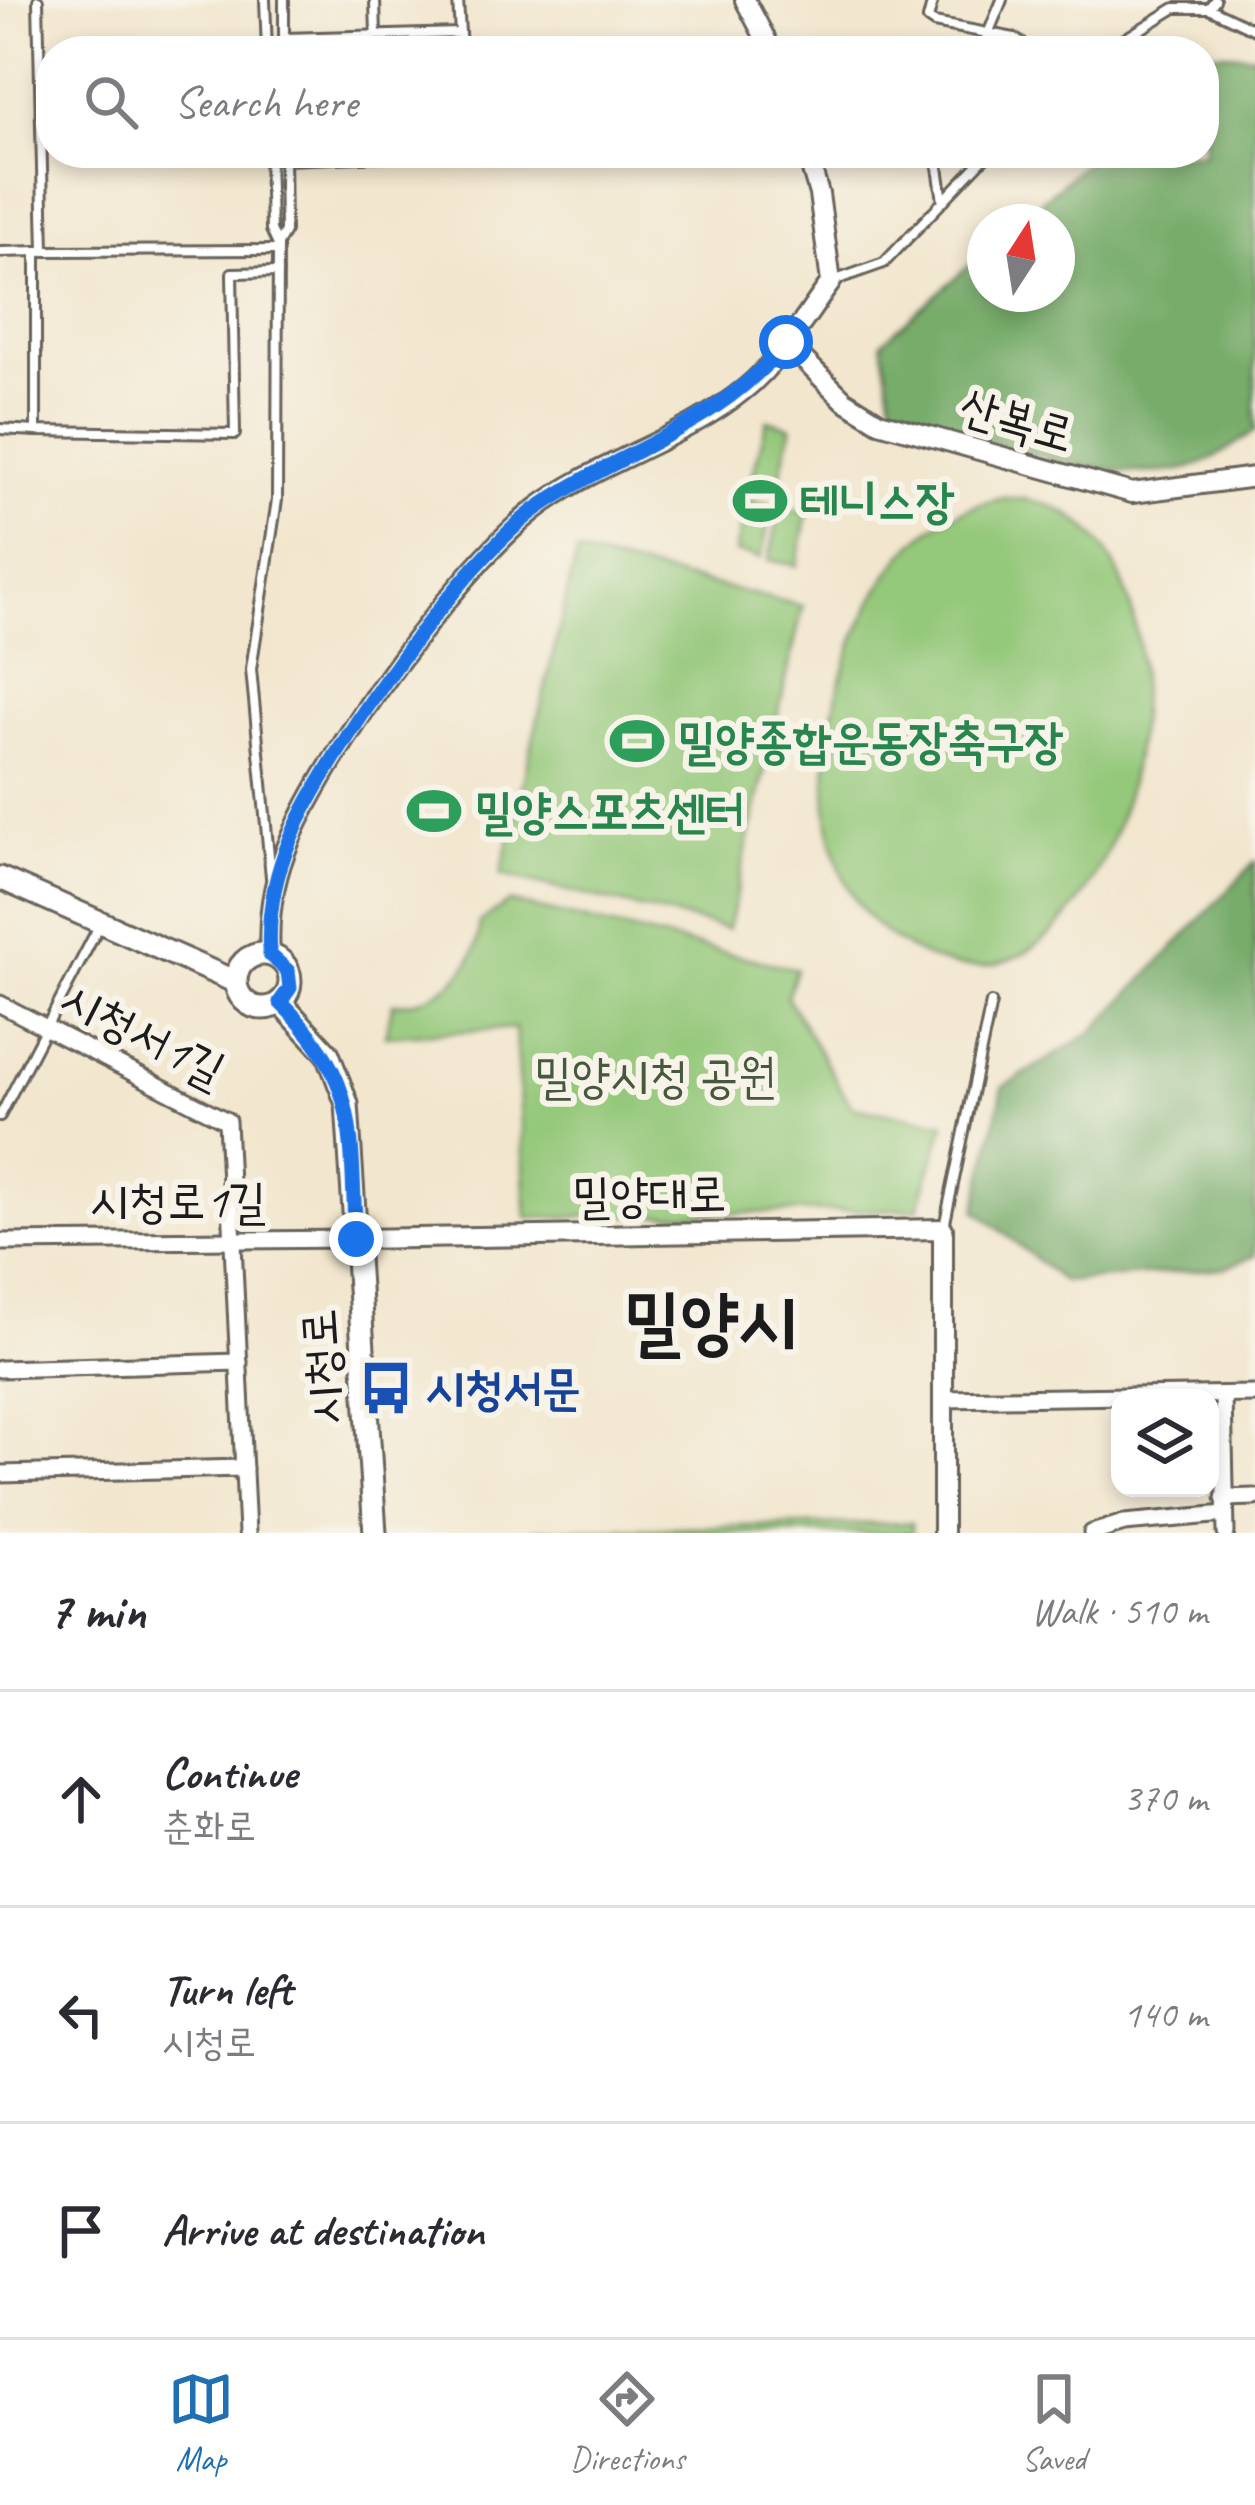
<!DOCTYPE html>
<html lang="en">
<head>
<meta charset="utf-8">
<style>
	:root { --surface:#fff; --page:#f2f2f3; --text:#2b2b33; --muted:#7c7c81; --line:#e1e1e2; --accent:#1f6fb2 }
	body { margin:0; font-family:Caveat,"Poor Story",sans-serif; background:var(--page); color:var(--text) }
	.controls { position:absolute; right:36px; bottom:36px; display:grid; overflow:hidden; border-radius:24px; box-shadow:0 6px 18px #0003 }
	.controls button { width:108px; height:108px; display:grid; place-items:center; padding:0; border:0; border-bottom:3px solid var(--line); background:var(--surface); color:var(--text); font:60px sans-serif }
	.compass { position:absolute; left:967px; top:204px; width:108px; height:108px; border-radius:50%; background:var(--surface); box-shadow:0 6px 18px #0003; rotate:12deg }
	.stop { position:absolute; width:36px; height:36px; margin:-27px; border:9px solid #1a73e8; border-radius:50%; background:#fff }
	.stop.end { background:#1a73e8; border-color:#fff; box-shadow:0 3px 12px #0008 }
	.list { margin:0; padding:0; list-style:none }
	h2 { display:flex; justify-content:space-between; align-items:center; height:156px; margin:0; padding:0 48px; font-size:51px }
	h2 small { font-size:39px; font-weight:400; color:var(--muted) }
	.list li { display:grid; grid-template-columns:78px 1fr auto; gap:36px; align-items:center; box-sizing:border-box; height:216px; padding:0 48px; border-top:3px solid var(--line) }
	.list b { display:block; font-size:45px; white-space:nowrap }
	.list p { margin:0; font-size:39px; white-space:nowrap; color:var(--muted) }
	.list em { font-size:39px; font-style:normal; color:var(--muted) }
	.icon { flex:none; width:66px; height:66px; fill:none; stroke:currentColor; stroke-width:2; stroke-linecap:round; stroke-linejoin:round }
	.map { position:relative; flex:none; width:1255px; height:1533px; overflow:hidden }
	.search { position:absolute; background:var(--surface); box-shadow:0 6px 18px #0003; left:36px; right:36px; top:36px; height:132px; display:flex; align-items:center; gap:30px; box-sizing:border-box; padding:0 42px; border-radius:48px; color:var(--muted); font-size:45px }
	.sheet { height:804px; background:var(--surface) }
	nav { display:flex; justify-content:space-around; align-items:center; box-sizing:border-box; height:168px; border-top:3px solid var(--line); background:var(--surface); font-size:33px; color:var(--muted) }
	nav a { display:grid; justify-items:center; gap:6px }
	nav .on { color:var(--accent) }
	.map>svg:first-child { display:block }
	.green { fill:#94c87a; stroke:#58724b; stroke-width:3 }
	.forest { fill:#77ac6a; stroke:#4a6443; stroke-width:3 }
	.lines { fill:none; stroke-linecap:round; stroke-linejoin:round }
	.service-casing { stroke:#67635a; stroke-width:14 }
	.minor-casing { stroke:#67635a; stroke-width:21 }
	.tertiary-casing { stroke:#67635a; stroke-width:24 }
	.secondary-casing { stroke:#67635a; stroke-width:27 }
	.service { stroke:#fff; stroke-width:8 }
	.minor { stroke:#fff; stroke-width:15 }
	.tertiary { stroke:#fff; stroke-width:18 }
	.secondary { stroke:#fff; stroke-width:21 }
	.route { stroke:#1a73e8; stroke-width:15 }
	.labels { text-anchor:middle; dominant-baseline:central; stroke-width:12; stroke-linejoin:round; paint-order:stroke }
	.street-label { font-size:48px; fill:#1c1c1c; stroke:#f7f3e8 }
	.leisure-label { font-size:48px; font-weight:bold; fill:#27864d; stroke:#f7f3e8; text-anchor:start }
	.park-label { font-size:48px; fill:#46583d; stroke:#f7f3e8 }
	.transit-label { font-size:48px; font-weight:bold; fill:#164399; stroke:#f7f3e8; text-anchor:start }
	.town-label { font-size:72px; font-weight:bold; fill:#1c1c1c; stroke:#f7f3e8 }
</style>
</head>
<body>
<div class="map">
<svg width="1255" height="1533" viewBox="0 0 1255 1533">
	<rect width="100%" height="100%" fill="#f7f3e8"/>
	<filter id="ink" filterUnits="userSpaceOnUse"><feTurbulence type="fractalNoise" baseFrequency=".00833" numOctaves="2"/><feDisplacementMap in="SourceGraphic" scale="24" xChannelSelector="R" yChannelSelector="G"/><feConvolveMatrix kernelMatrix="1 2 1 2 8 2 1 2 1" color-interpolation-filters="sRGB"/></filter>
	<filter id="wash" filterUnits="userSpaceOnUse"><feTurbulence type="fractalNoise" baseFrequency=".004" numOctaves="4" result="noise"/><feDisplacementMap in="SourceGraphic" scale="48" xChannelSelector="R" yChannelSelector="G"/><feGaussianBlur stdDeviation="2.7" result="paint"/><feColorMatrix in="noise" values="0 0 0 0 0 0 0 0 0 0 0 0 0 0 0 0 0 1.4 0 .05"/><feComposite in="paint" operator="in"/></filter>
	<g filter="url(#wash)">
		<rect width="100%" height="100%" fill="#f2e6ce"/>
		<g class="green">
			<polygon points="767,420 792,427 779,480 753,474"/>
			<path d="M 1003,498 C 1255,495 1128,1107 891,937 C 778,857 830,626 915,542 C 941,517 969,506 1003,498 Z"/>
			<polygon points="747,499 773,505 761,558 735,552"/>
			<polygon points="781,507 808,513 797,566 769,560"/>
			<polygon points="577,553 803,606 728,929 501,875"/>
			<path d="M 509,902 L 796,969 L 787,997 L 852,1107 L 945,1123 L 918,1209 L 527,1218 L 515,1028 L 385,1036 L 393,1003 C 436,1005 482,969 479,923 Z"/>
			<polygon points="911,1523 912,1533 534,1533 534,1530"/>
		</g>
		<g class="forest">
			<path d="M 1210,52 L 1255,55 L 1255,431 C 1238,442 1218,458 1199,465 C 1120,493 971,435 893,408 L 882,342 L 985,252 L 985,294 L 1057,294 L 1057,222 L 1018,222 L 1096,153 L 1204,153 L 1204,58 Z"/>
			<polygon points="1255,862 1255,1256 1224,1268 1063,1282 976,1210 1003,1087 1094,1031"/>
		</g>
	</g>
	<g filter="url(#ink)">
		<g class="lines">
			<defs>
				<g id="service">
					<polyline points="38,0 44,251 278,250"/>
					<polyline points="265,0 267,51"/>
					<polyline points="284,0 284,51"/>
					<polyline points="375,0 376,35"/>
					<polyline points="933,0 928,19 934,23 1014,38 1034,51"/>
					<polyline points="1209,8 1255,30"/>
					<polyline points="460,33 461,51"/>
					<polyline points="284,38 460,33 458,0"/>
					<polyline points="981,51 1002,0"/>
					<polyline points="1105,51 1175,8 1209,8 1215,0"/>
					<polyline points="269,153 271,230 278,245 277,500 251,669 271,877"/>
					<polyline points="936,153 943,201"/>
					<polyline points="284,160 466,153"/>
					<polyline points="278,244 285,232 284,153"/>
					<polyline points="36,251 36,431 235,434 232,273 278,272"/>
					<polyline points="0,252 40,251"/>
					<polyline points="833,281 884,263 989,153"/>
					<polyline points="0,429 36,431"/>
					<polyline points="0,1116 99,926"/>
					<polyline points="944,1227 991,1003"/>
				</g>
				<g id="minor">
					<polyline points="0,1004 227,1121 247,1533"/>
					<polyline points="0,1242 356,1239"/>
					<polyline points="0,1369 239,1362"/>
					<polyline points="1223,1395 1226,1533"/>
					<polyline points="943,1399 1255,1394"/>
					<polyline points="0,1474 244,1468"/>
					<polyline points="1224,1498 1255,1497"/>
					<polyline points="1092,1533 1124,1523 1225,1514"/>
				</g>
				<g id="tertiary">
					<polyline points="745,0 772,51"/>
					<polyline points="786,342 844,400 879,422 1132,493 1255,477"/>
					<path d="M 270,955 C 267,914 274,877 290,840 C 328,750 457,571 533,511 C 597,461 682,441 746,388 C 780,360 805,317 831,282 L 819,194 L 807,153"/>
					<polyline points="356,1239 943,1229 943,1533"/>
				</g>
				<g id="secondary">
					<polyline points="0,878 236,982"/>
					<circle cx="263" cy="981" r="27"/>
					<polyline points="280,1002 328,1054 347,1104 375,1533"/>
				</g>
			</defs>
			<use href="#service" class="service-casing"/>
			<use href="#minor" class="minor-casing"/>
			<use href="#tertiary" class="tertiary-casing"/>
			<use href="#secondary" class="secondary-casing"/>
			<use href="#service" class="service"/>
			<use href="#minor" class="minor"/>
			<use href="#tertiary" class="tertiary"/>
			<use href="#secondary" class="secondary"/>
		</g>
	</g>
	<g class="lines" filter="url(#ink)">
		<path class="route" d="M 356,1239 C 349,1134 362,1081 280,1002 L 290,988 L 288,971 L 270,955 C 267,914 274,878 290,840 C 325,755 465,558 539,507 C 624,449 721,425 786,342"/>
	</g>
	<defs>
		<symbol id="stadium-bare" viewBox="-9 -9 18 18"><path d="M0-5a6.5 5 0 1 0 0 10a6.5 5 0 1 0 0-10ZM-3.5-1.8h7v3.6h-7Z" fill="#2e9e5b" stroke="#f7f3e8" stroke-width="2.5" paint-order="stroke"/></symbol>
		<symbol id="bus-bare" viewBox="-9 -9 18 18"><path d="M-5-6H5V4H4V6H2V4H-2V6H-4V4H-5ZM-3.5-4V0h7V-4ZM-3.5 1.2v1.5H-2V1.2ZM2 1.2v1.5H3.5V1.2Z" fill="#1a4fb4" stroke="#f7f3e8" stroke-width="2.5" paint-order="stroke"/></symbol>
	</defs>
	<g fill-rule="evenodd">
		<use href="#stadium-bare" x="722" y="463" width="76" height="76"/>
		<use href="#stadium-bare" x="599" y="703" width="76" height="76"/>
		<use href="#stadium-bare" x="396" y="773" width="76" height="76"/>
		<use href="#bus-bare" x="348" y="1350" width="76" height="76"/>
	</g>
	<g class="labels">
		<g class="street-label">
			<text transform="translate(1017 420) rotate(16)">산복로</text>
			<text transform="translate(143 1034) rotate(27)">시청서1길</text>
			<text transform="translate(649 1195) rotate(-1)">밀양대로</text>
			<text x="178" y="1201">시청로1길</text>
			<text transform="translate(322 1367) rotate(-94)">시청로</text>
		</g>
		<g class="leisure-label">
			<text x="800" y="501">테니스장</text>
			<text x="677" y="741">밀양종합운동장축구장</text>
			<text x="474" y="811">밀양스포츠센터</text>
		</g>
		<g class="park-label">
			<text x="655" y="1076">밀양시청 공원</text>
		</g>
		<g class="transit-label">
			<text x="426" y="1388">시청서문</text>
		</g>
		<g class="town-label">
			<text x="710" y="1321">밀양시</text>
		</g>
	</g>
</svg>
<div class="controls">
<button><svg class="icon" aria-label="layers" viewBox="0 0 24 24"><path d="M12 4l9 5-9 5-9-5zM3 14l9 5 9-5"/></svg></button>
</div>
<svg class="compass" viewBox="-18 -18 36 36"><path d="M0-13l5 13h-10z" fill="#e53935"/><path d="M0 13l5-13h-10z" fill="#7c7c81"/></svg>
<div class="stop" style="left:786px;top:342px"></div>
<div class="stop end" style="left:356px;top:1239px"></div>
<div class="search"><svg class="icon" aria-label="search" viewBox="0 0 24 24"><circle cx="10" cy="10" r="6"/><path d="M15 15l6 6"/></svg>Search here</div>
</div>
<section class="sheet">
<h2>7 min<small>Walk · 510 m</small></h2>
<ul class="list">
<li><svg class="icon" aria-label="ahead" viewBox="0 0 24 24"><path d="M12 20V5M6 11l6-6 6 6"/></svg><div><b>Continue</b><p>춘화로</p></div><em>370 m</em></li>
<li><svg class="icon" aria-label="left" viewBox="0 0 24 24"><path d="M17 20v-9H6M10 6l-5 5 5 5"/></svg><div><b>Turn left</b><p>시청로</p></div><em>140 m</em></li>
<li><svg class="icon" aria-label="arrive" viewBox="0 0 24 24"><path d="M6 21V4h12l-3 4 3 4H6"/></svg><div><b>Arrive at destination</b></div></li>
</ul>
</section>
<nav>
<a class="on"><svg class="icon" aria-label="map" viewBox="0 0 24 24"><path d="M3 6l6-2 6 2 6-2v14l-6 2-6-2-6 2zM9 4v14M15 6v14"/></svg>Map</a>
<a><svg class="icon" aria-label="directions" viewBox="0 0 24 24"><path d="M12 3l9 9-9 9-9-9zM9 14v-3h6M13 9l2 2-2 2"/></svg>Directions</a>
<a><svg class="icon" aria-label="saved" viewBox="0 0 24 24"><path d="M7 4h10v16l-5-4-5 4z"/></svg>Saved</a>
</nav>
</body>
</html>
